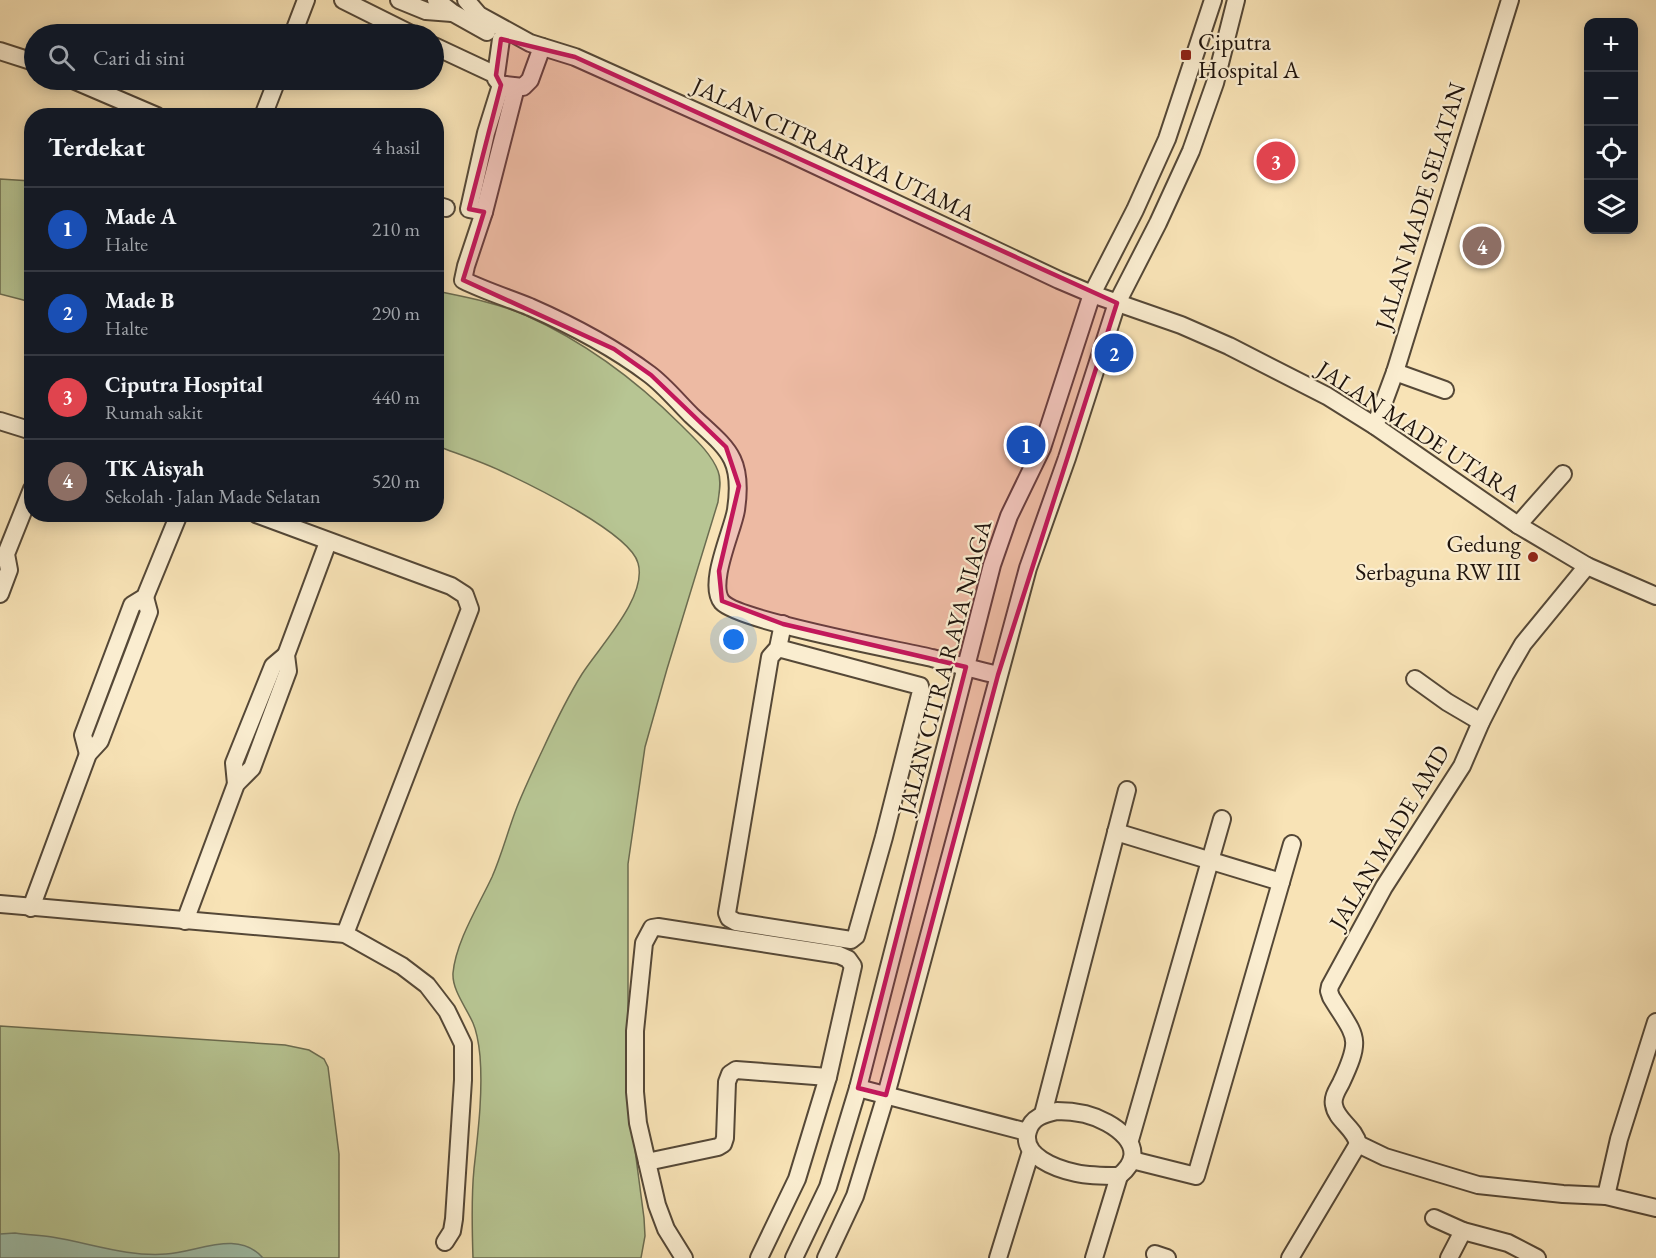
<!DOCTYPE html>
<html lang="id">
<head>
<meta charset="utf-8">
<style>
	:root { --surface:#171b24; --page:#20242c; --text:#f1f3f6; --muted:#9ea1a6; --line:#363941; --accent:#2563eb }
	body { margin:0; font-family:"EB Garamond",serif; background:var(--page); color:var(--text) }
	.controls { position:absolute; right:18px; top:18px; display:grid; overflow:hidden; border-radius:12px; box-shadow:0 3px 15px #0003 }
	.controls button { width:54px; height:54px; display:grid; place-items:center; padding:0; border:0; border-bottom:2px solid var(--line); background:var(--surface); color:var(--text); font:30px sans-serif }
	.you { position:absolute; left:734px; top:640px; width:21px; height:21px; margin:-15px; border:4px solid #fff; border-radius:50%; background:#1a73e8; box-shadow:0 0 0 9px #1a73e833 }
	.badge { display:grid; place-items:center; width:39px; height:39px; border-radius:50%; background:var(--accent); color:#fff; font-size:20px; font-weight:700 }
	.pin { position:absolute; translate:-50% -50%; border:3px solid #fff; box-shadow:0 2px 6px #0006 }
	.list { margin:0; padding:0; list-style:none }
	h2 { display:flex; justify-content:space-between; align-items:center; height:78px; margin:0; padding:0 24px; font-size:26px }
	h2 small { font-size:20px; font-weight:400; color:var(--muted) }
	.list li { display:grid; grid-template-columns:39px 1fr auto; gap:18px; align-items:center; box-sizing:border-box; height:84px; padding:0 24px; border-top:2px solid var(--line) }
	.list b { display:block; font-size:22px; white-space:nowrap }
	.list p { margin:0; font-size:20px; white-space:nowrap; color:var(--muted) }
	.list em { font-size:20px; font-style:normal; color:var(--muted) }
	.icon { flex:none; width:33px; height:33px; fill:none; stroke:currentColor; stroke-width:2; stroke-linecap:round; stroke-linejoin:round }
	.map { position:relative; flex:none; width:1656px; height:1258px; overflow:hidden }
	.search { position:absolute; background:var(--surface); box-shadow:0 3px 15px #0003; left:24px; top:24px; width:420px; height:66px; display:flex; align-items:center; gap:15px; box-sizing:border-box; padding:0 21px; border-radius:33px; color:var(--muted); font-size:22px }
	.panel { position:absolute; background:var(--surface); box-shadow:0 3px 15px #0003; left:24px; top:108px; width:420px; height:414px; border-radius:24px }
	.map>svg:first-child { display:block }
	.green { fill:#b7c593; stroke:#6b6c50; stroke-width:1.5 }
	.water { fill:#9ebea9; stroke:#6b7a6b; stroke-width:1.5 }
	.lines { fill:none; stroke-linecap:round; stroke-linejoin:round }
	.minor-casing { stroke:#554837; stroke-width:20 }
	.minor { stroke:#faedd0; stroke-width:16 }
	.marked { fill:#c2185b; fill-opacity:0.2; stroke:#c2185b; stroke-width:4.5; stroke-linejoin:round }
	.poi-dot { fill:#8f2418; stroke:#faedd0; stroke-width:2 }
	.labels { text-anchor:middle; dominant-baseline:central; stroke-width:4.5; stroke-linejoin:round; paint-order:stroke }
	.poi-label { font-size:24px; fill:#1f140d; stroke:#faedd0; text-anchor:start }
	.street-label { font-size:24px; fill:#1f140d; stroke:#faedd0 }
</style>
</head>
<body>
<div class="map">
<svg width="1656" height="1258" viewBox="0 0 1656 1258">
	<rect width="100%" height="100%" fill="#f8e3b6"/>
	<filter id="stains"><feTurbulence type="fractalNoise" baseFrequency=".00333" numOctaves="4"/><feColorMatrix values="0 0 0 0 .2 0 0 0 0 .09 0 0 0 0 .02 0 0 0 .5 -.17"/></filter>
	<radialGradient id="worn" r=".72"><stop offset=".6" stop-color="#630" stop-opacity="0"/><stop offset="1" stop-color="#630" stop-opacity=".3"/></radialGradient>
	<g class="green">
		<polygon points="0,179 31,181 31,302 0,294"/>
		<path d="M 436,291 C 465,297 498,303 525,315 C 583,341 636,380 681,425 C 694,438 711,453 718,471 C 722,481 719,492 718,502 L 667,669 L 645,747 L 628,864 L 628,1097 L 644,1218 L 645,1236 L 641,1258 L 473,1258 C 472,1228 471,1199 474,1169 C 478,1132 483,1094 480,1056 C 479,1046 477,1032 473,1023 C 466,1007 452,990 453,973 C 456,941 479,905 492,877 C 502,854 508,830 517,807 C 525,787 534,768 543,749 C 555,723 567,698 582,674 C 599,647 648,597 638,563 C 630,533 531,485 501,471 C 480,461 458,454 437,446 Z"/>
		<polygon points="0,1026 285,1045 309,1050 324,1059 328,1067 339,1154 339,1258 0,1258"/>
	</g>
	<path class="water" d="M 15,1233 C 27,1235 40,1235 52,1237 C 90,1243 127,1257 166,1254 C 198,1252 238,1229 263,1258 L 0,1258 L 0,1234 Z"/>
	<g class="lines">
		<defs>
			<g id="minor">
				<polyline points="343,0 411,34"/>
				<polyline points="399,0 426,11 452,13"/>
				<polyline points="436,0 453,13 487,32"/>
				<polyline points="466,0 479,15 530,43 575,57 787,152 1059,280 1092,294 1181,325 1229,346 1327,396 1375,426 1518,525 1587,566 1656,596"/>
				<polyline points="293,34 306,0"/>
				<polyline points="434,46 496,75"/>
				<polyline points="0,51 34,62"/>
				<polyline points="73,80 157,116"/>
				<polyline points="506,85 523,87 530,80 542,47"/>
				<path d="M 516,87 L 484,212 L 466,266 L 463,280 C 485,291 508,298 530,307 C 571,325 613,347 649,374 C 664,385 677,401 691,415 C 726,448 744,456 736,510 C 733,530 707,584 722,602 C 739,621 898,650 932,658 C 954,664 976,670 998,675"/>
				<polyline points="263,116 277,80"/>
				<polyline points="436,205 446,208"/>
				<polyline points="484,212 469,209 486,133 501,85 496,79 496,75 501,39"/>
				<polyline points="1395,372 1445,390"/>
				<polyline points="0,421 32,431"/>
				<polyline points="1375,426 1395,372 1510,0"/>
				<polyline points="256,514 451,586 465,595 470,609 345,934"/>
				<polyline points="1518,525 1563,474"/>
				<polyline points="0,594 9,570 6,554 32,489"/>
				<polyline points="778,648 920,686 921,691 884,837 856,936 851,940 736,922 729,918 727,913 770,657 778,648 783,624"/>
				<polyline points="1415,679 1447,702 1481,722"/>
				<polyline points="88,754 83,735 132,605 145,597 179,514"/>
				<polyline points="236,784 234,763 273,666 286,655"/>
				<polyline points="1116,832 1281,882"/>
				<polyline points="0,904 345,934 402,966 427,985 447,1011 463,1044 463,1080 454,1219 452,1231 445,1242"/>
				<polyline points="31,908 88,754 100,741 149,612 145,597"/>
				<polyline points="185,921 236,784 252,768 288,671 286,655 328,542"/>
				<polyline points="858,1088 1027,1132"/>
				<path d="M 1057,1111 C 1067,1111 1076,1112 1085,1114 C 1113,1121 1154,1148 1119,1176 C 1105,1176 1090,1176 1076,1173 C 1057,1169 1020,1156 1028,1131 C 1032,1117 1044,1114 1057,1111 Z"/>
				<polyline points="1043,1114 1127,790"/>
				<polyline points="1130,1140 1222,819"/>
				<path d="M 1358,1144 C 1355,1128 1336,1120 1334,1105 C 1332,1097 1338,1089 1341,1083 C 1363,1036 1356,1038 1331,997 L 1329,991 L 1330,986 L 1384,887 L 1462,766 L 1481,722 L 1505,675 L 1523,644 L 1587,566"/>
				<polyline points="1358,1144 1385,1157 1478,1185 1563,1194 1606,1196 1656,1208"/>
				<polyline points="1132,1160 1196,1176 1292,844"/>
				<polyline points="647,1162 718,1147 723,1144 725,1138 727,1082 730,1074 736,1070 828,1077"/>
				<polyline points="1606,1196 1619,1139 1656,1022"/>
				<polyline points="1434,1218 1463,1231 1508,1243 1537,1258"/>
				<polyline points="1155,1254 1167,1258"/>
				<polyline points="684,1258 666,1229 657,1205 638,1123 635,1092 635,1031 644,943 652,928 658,927 839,955 848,959 853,966 828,1077 797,1179 759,1258"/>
				<polyline points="794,1258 828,1187 858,1088 992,565 1009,516 1042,448 1092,294 1135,210 1167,139 1213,0"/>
				<polyline points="826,1258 855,1196 886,1095 1028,568 1067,458 1117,303 1158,223 1191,151 1215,83 1236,0"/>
				<polyline points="998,1258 1031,1151"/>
				<polyline points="1094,1258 1119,1176"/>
				<polyline points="1290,1258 1358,1144"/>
				<polyline points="1449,1258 1463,1231"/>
			</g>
		</defs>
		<use href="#minor" class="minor-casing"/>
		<use href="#minor" class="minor"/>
	</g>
	<path class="marked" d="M 501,39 L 575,57 L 1117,303 L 998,675 L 886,1095 L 858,1088 L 966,667 L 783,624 L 722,601 L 719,571 L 739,486 L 726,447 L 651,375 L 614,349 L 463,280 L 484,212 L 469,209 L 501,85 L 496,75 Z"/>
	<g class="poi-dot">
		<rect x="1180" y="49" width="12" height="12" rx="3"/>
		<circle cx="1533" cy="557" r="6"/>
	</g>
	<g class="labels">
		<g class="poi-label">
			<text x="1198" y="41">Ciputra<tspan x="1198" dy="28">Hospital A</tspan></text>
			<text x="1521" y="543" text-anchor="end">Gedung<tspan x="1521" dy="28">Serbaguna RW III</tspan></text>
		</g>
		<g class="street-label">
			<text transform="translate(834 149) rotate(25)">JALAN CITRARAYA UTAMA</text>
			<text transform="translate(1420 206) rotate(-73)">JALAN MADE SELATAN</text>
			<text transform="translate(1419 431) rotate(33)">JALAN MADE UTARA</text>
			<text transform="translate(944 667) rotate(-75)">JALAN CITRA RAYA NIAGA</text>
			<text transform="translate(1389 837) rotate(-59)">JALAN MADE AMD</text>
		</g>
	</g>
	<rect width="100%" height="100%" filter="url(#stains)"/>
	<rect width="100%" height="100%" fill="url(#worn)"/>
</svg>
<div class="controls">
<button>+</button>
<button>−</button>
<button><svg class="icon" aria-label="locate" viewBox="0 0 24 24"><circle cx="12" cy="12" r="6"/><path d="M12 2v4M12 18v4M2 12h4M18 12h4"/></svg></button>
<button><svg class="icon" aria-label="layers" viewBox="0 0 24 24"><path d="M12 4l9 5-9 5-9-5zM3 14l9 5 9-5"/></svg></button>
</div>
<div class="you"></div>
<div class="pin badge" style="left:1026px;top:445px;background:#1a4fb4">1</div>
<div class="pin badge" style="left:1114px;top:353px;background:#1a4fb4">2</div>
<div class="pin badge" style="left:1276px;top:161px;background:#e0444e">3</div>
<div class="pin badge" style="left:1482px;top:246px;background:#8d6e63">4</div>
<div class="search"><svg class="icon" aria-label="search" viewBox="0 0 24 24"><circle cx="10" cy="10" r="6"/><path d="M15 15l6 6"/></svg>Cari di sini</div>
<section class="panel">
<h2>Terdekat<small>4 hasil</small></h2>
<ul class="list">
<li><span class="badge" style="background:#1a4fb4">1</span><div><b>Made A</b><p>Halte</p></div><em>210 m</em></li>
<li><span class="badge" style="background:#1a4fb4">2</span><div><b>Made B</b><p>Halte</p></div><em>290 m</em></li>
<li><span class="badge" style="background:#e0444e">3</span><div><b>Ciputra Hospital</b><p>Rumah sakit</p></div><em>440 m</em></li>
<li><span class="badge" style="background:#8d6e63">4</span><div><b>TK Aisyah</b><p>Sekolah · Jalan Made Selatan</p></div><em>520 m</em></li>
</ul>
</section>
</div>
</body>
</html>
